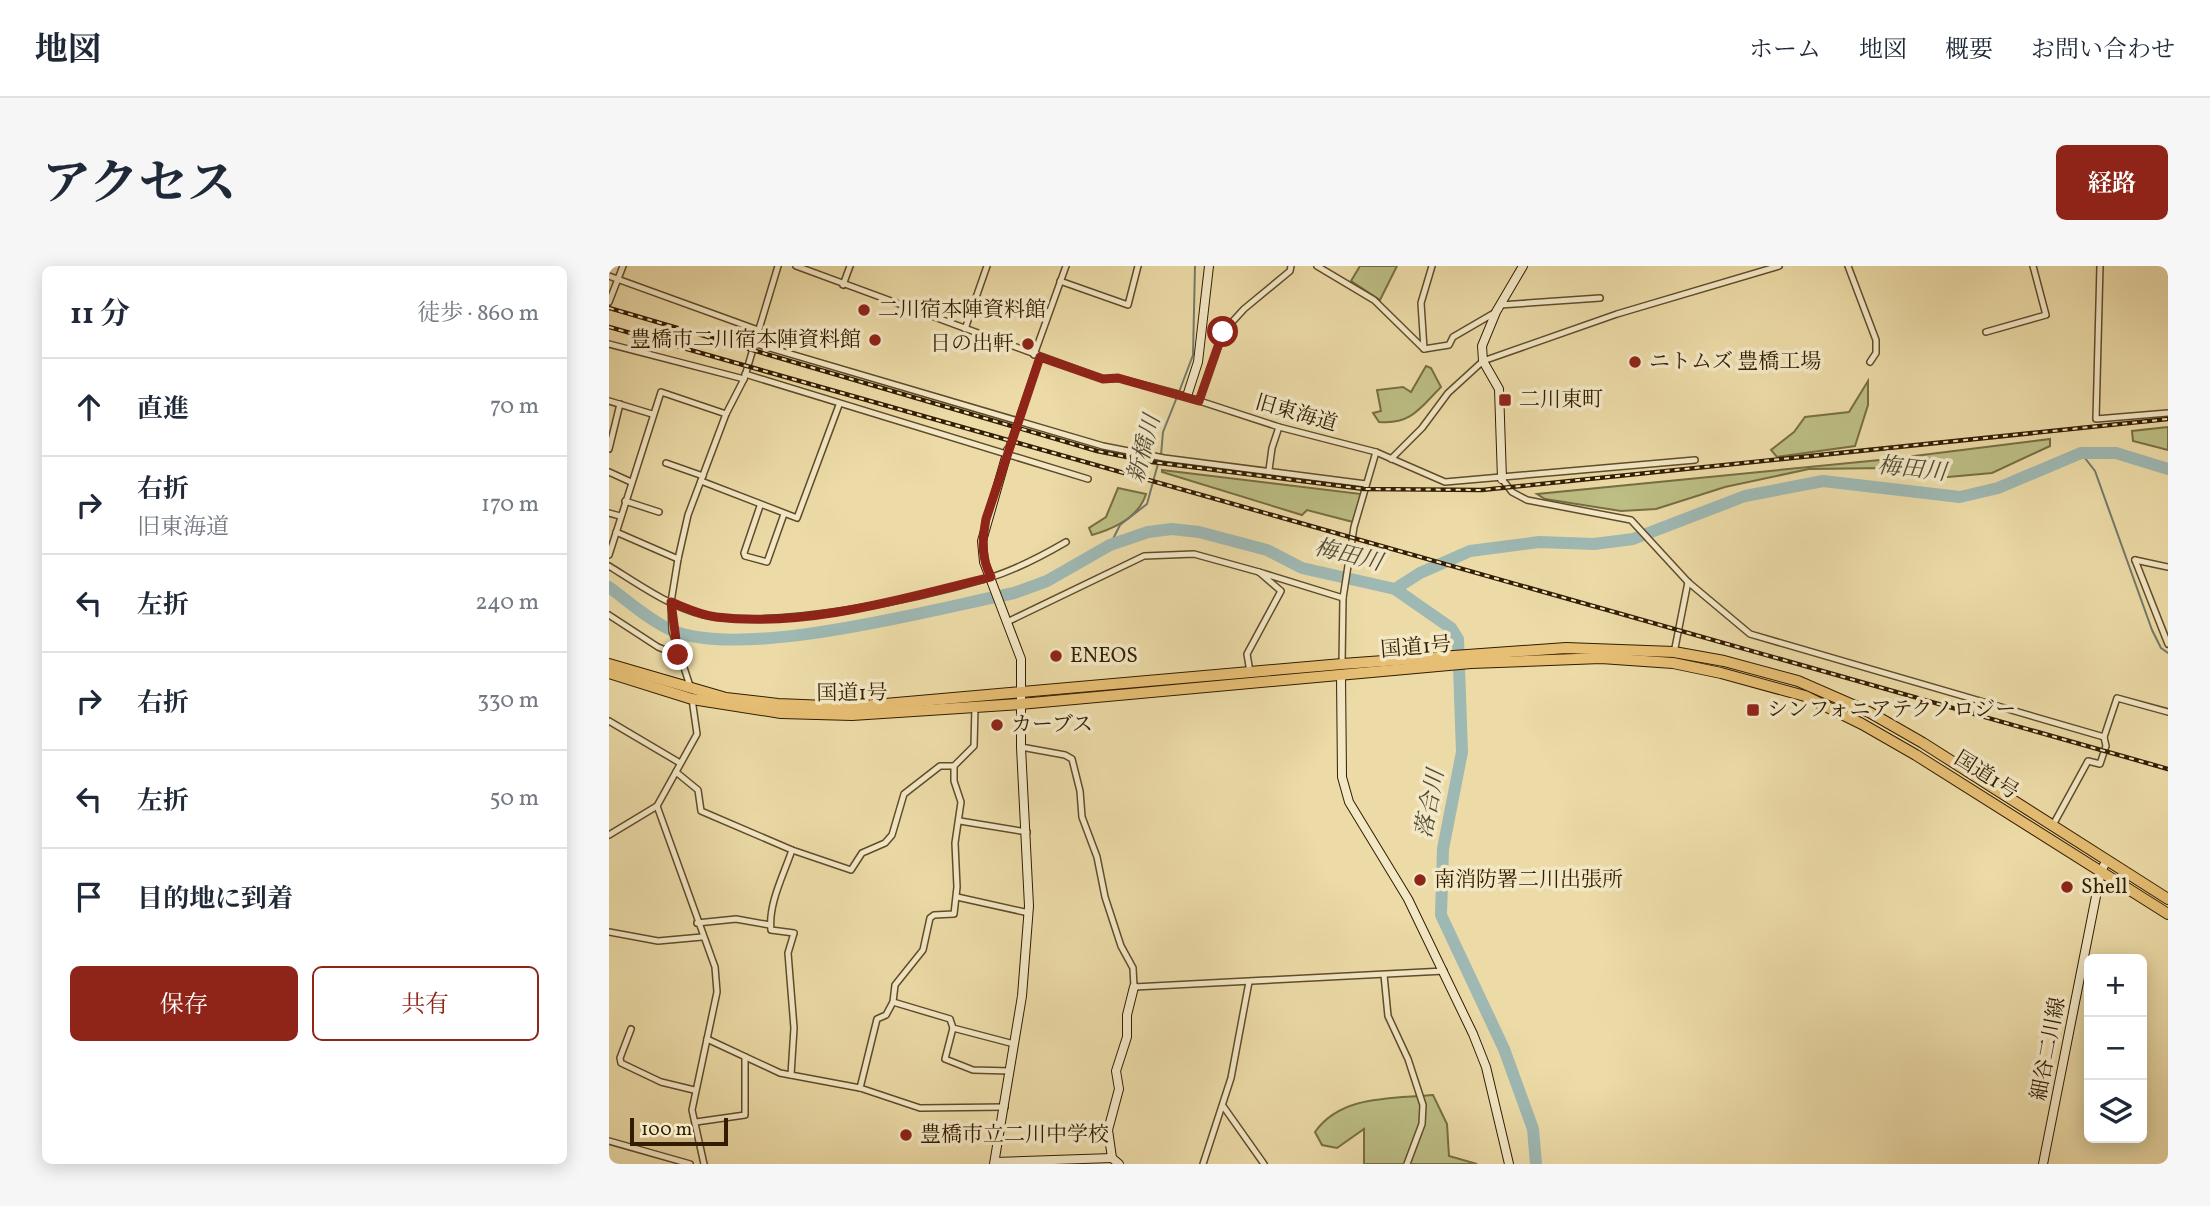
<!DOCTYPE html>
<html lang="ja">
<head>
<meta charset="utf-8">
<style>
	:root { --surface:#fff; --page:#f6f6f7; --text:#1f2937; --muted:#747a83; --line:#e0e1e3; --accent:#8f2418 }
	body { margin:0; font-family:Vollkorn,"Noto Serif JP",serif; background:var(--page); color:var(--text) }
	.controls { position:absolute; right:21px; bottom:21px; display:grid; overflow:hidden; border-radius:10px; box-shadow:0 4px 18px #0003 }
	.controls button { width:63px; height:63px; display:grid; place-items:center; padding:0; border:0; border-bottom:2px solid var(--line); background:var(--surface); color:var(--text); font:35px sans-serif }
	.scale { position:absolute; left:21px; bottom:18px; width:98px; box-sizing:border-box; padding-left:7px; border:4px solid #321d00; border-top:0; font-size:19px; line-height:24px; white-space:nowrap; color:#321d00; -webkit-text-stroke:5px #f3e8c6; paint-order:stroke }
	.stop { position:absolute; width:21px; height:21px; margin:-16px; border:5px solid #8f2418; border-radius:50%; background:#fff }
	.stop.end { background:#8f2418; border-color:#fff; box-shadow:0 2px 7px #0008 }
	.list { margin:0; padding:0; list-style:none }
	h2 { display:flex; justify-content:space-between; align-items:center; height:91px; margin:0; padding:0 28px; font-size:30px }
	h2 small { font-size:23px; font-weight:400; color:var(--muted) }
	.list li { display:grid; grid-template-columns:46px 1fr auto; gap:21px; align-items:center; box-sizing:border-box; height:98px; padding:0 28px; border-top:2px solid var(--line) }
	.list b { display:block; font-size:26px; white-space:nowrap }
	.list p { margin:0; font-size:23px; white-space:nowrap; color:var(--muted) }
	.list em { font-size:23px; font-style:normal; color:var(--muted) }
	.actions { display:flex; gap:14px; padding:21px 28px }
	.actions a { flex:1; padding:16px 0; border:2px solid var(--accent); border-radius:10px; text-align:center; font-size:24px; color:var(--accent) }
	.actions .main { background:var(--accent); color:#fff }
	.icon { flex:none; width:38px; height:38px; fill:none; stroke:currentColor; stroke-width:2; stroke-linecap:round; stroke-linejoin:round }
	.map { position:relative; flex:none; width:1559px; height:898px; overflow:hidden; border-radius:10px }
	header { display:flex; align-items:center; gap:42px; box-sizing:border-box; height:98px; padding:0 35px; background:var(--surface); border-bottom:2px solid var(--line) }
	header strong { font-size:33px }
	nav { display:flex; gap:38px; margin-inline-start:auto; font-size:24px }
	.intro { display:flex; align-items:center; justify-content:space-between; box-sizing:border-box; height:168px; padding:0 42px }
	h1 { margin:0; font-size:49px }
	.button { padding:18px 32px; border-radius:10px; background:var(--accent); color:#fff; font-size:24px; font-weight:700 }
	main { display:flex; gap:42px; padding:0 42px }
	aside { flex:1; background:var(--surface); border-radius:10px; box-shadow:0 4px 18px #0003 }
	.map>svg:first-child { display:block }
	.green { fill:#bcbe84; stroke:#776e42; stroke-width:2 }
	.lines { fill:none; stroke-linecap:round; stroke-linejoin:round }
	.stream { stroke:#737a6b; stroke-width:2 }
	.river { stroke:#9eb8b3; stroke-width:12 }
	.street-casing { stroke:#604c2a; stroke-width:8 }
	.secondary-casing { stroke:#321d00; stroke-width:10 }
	.highway-casing { stroke:#321d00; stroke-width:12 }
	.street { stroke:#f3e8c6; stroke-width:5 }
	.secondary { stroke:#f3e8c6; stroke-width:8 }
	.highway { stroke:#e6be74; stroke-width:10 }
	.rail-casing { stroke:#321d00; stroke-width:4.5 }
	.rail { stroke:#f3e8c6; stroke-width:2; stroke-dasharray:5; stroke-linecap:butt }
	.route { stroke:#8f2418; stroke-width:9 }
	.poi-dot { fill:#8f2418; stroke:#f3e8c6; stroke-width:2.5 }
	.labels { text-anchor:middle; dominant-baseline:central; stroke-width:7; stroke-linejoin:round; paint-order:stroke }
	.poi-label { font-size:21px; fill:#321d00; stroke:#f3e8c6; text-anchor:start }
	.street-label { font-size:21px; fill:#321d00; stroke:#f3e8c6 }
	.water-label { font-size:23px; font-style:italic; fill:#524c36; stroke:#f3e8c6 }
</style>
</head>
<body>
<header>
<strong>地図</strong>
<nav><a>ホーム</a><a>地図</a><a>概要</a><a>お問い合わせ</a></nav>
</header>
<div class="intro"><h1>アクセス</h1><a class="button">経路</a></div>
<main>
<aside>
<h2>11 分<small>徒歩 · 860 m</small></h2>
<ul class="list">
<li><svg class="icon" aria-label="ahead" viewBox="0 0 24 24"><path d="M12 20V5M6 11l6-6 6 6"/></svg><div><b>直進</b></div><em>70 m</em></li>
<li><svg class="icon" aria-label="right" viewBox="0 0 24 24"><path d="M7 20v-9h11M14 6l5 5-5 5"/></svg><div><b>右折</b><p>旧東海道</p></div><em>170 m</em></li>
<li><svg class="icon" aria-label="left" viewBox="0 0 24 24"><path d="M17 20v-9H6M10 6l-5 5 5 5"/></svg><div><b>左折</b></div><em>240 m</em></li>
<li><svg class="icon" aria-label="right" viewBox="0 0 24 24"><path d="M7 20v-9h11M14 6l5 5-5 5"/></svg><div><b>右折</b></div><em>330 m</em></li>
<li><svg class="icon" aria-label="left" viewBox="0 0 24 24"><path d="M17 20v-9H6M10 6l-5 5 5 5"/></svg><div><b>左折</b></div><em>50 m</em></li>
<li><svg class="icon" aria-label="arrive" viewBox="0 0 24 24"><path d="M6 21V4h12l-3 4 3 4H6"/></svg><div><b>目的地に到着</b></div></li>
</ul>
<div class="actions"><a class="main">保存</a><a>共有</a></div>
</aside>
<div class="map">
<svg width="1559" height="898" viewBox="0 0 1559 898">
	<rect width="100%" height="100%" fill="#ecdba7"/>
	<filter id="stains"><feTurbulence type="fractalNoise" baseFrequency=".00286" numOctaves="4"/><feColorMatrix values="0 0 0 0 .2 0 0 0 0 .09 0 0 0 0 .02 0 0 0 .5 -.17"/></filter>
	<radialGradient id="worn" r=".72"><stop offset=".6" stop-color="#630" stop-opacity="0"/><stop offset="1" stop-color="#630" stop-opacity=".3"/></radialGradient>
	<g class="green">
		<polygon points="751,0 788,0 771,34 742,15"/>
		<path d="M 817,100 L 822,102 L 832,121 C 811,142 802,159 770,156 L 764,147 L 772,145 L 768,124 L 794,121 L 802,126 Z"/>
		<polygon points="1259,115 1259,139 1246,180 1168,191 1162,184 1185,166 1196,151 1240,146"/>
		<polygon points="1559,161 1559,184 1524,175 1523,165"/>
		<polygon points="1441,173 1441,180 1383,207 1339,211 1277,202 1200,203 1116,221 1047,243 1012,245 936,233 928,228 1281,193"/>
		<polygon points="553,204 752,228 744,256 698,244 693,249 553,206"/>
		<path d="M 509,222 L 537,228 C 530,251 504,263 483,269 L 480,262 L 497,251 Z"/>
		<path d="M 824,829 L 838,858 L 840,890 L 868,898 L 755,898 L 755,863 L 728,882 L 713,879 L 706,866 C 732,829 782,833 824,829 Z"/>
	</g>
	<g class="lines">
		<g class="stream">
			<polyline points="570,126 584,89 586,0"/>
			<polyline points="1472,187 1486,205 1543,364 1552,382 1559,387"/>
			<polyline points="552,189 554,166 568,131"/>
			<polyline points="501,279 511,259 538,238 550,194"/>
		</g>
		<g class="river">
			<path d="M 0,321 C 19,335 40,354 62,364 C 134,395 325,343 405,327 L 438,315 L 501,279 L 539,266 L 563,263 L 590,266 L 658,284 L 693,302 L 786,323 L 811,307 L 861,285 L 930,276 L 985,278 L 1024,273 L 1136,230 L 1214,215 L 1351,231 L 1389,222 L 1472,187 L 1507,187 L 1559,203"/>
			<polyline points="786,323 842,362 849,373 853,486 834,583 832,649 895,783 924,863 927,898"/>
		</g>
		<defs>
			<g id="street">
				<polyline points="187,0 494,113 509,112 566,127 670,161 767,186 836,216 1086,194"/>
				<polyline points="708,0 765,34 815,83 840,79 844,71 887,46"/>
				<polyline points="1239,0 1267,74 1267,87 1261,96"/>
				<polyline points="1491,0 1487,153 1559,147"/>
				<polyline points="0,10 149,64"/>
				<polyline points="451,15 519,39 529,0"/>
				<polyline points="234,19 241,0"/>
				<polyline points="0,36 14,0"/>
				<polyline points="891,39 991,32"/>
				<polyline points="356,63 378,0"/>
				<polyline points="1377,66 1437,49 1424,0"/>
				<polyline points="144,77 494,180 555,192 757,218"/>
				<polyline points="0,78 135,113"/>
				<polyline points="815,83 812,37 823,0"/>
				<polyline points="425,89 457,0"/>
				<polyline points="136,108 479,213"/>
				<polyline points="0,135 43,148"/>
				<polyline points="590,135 614,66 635,43 681,5 682,0"/>
				<polyline points="0,183 11,138"/>
				<polyline points="399,184 431,91"/>
				<polyline points="782,193 813,162 839,127 874,95 1008,48 1170,0"/>
				<polyline points="57,197 94,210"/>
				<polyline points="660,204 663,182 670,161"/>
				<polyline points="0,206 22,216"/>
				<polyline points="893,213 903,226 918,234 1022,254 1079,316 1141,368 1495,471"/>
				<polyline points="92,215 188,252 230,139"/>
				<polyline points="16,235 50,246"/>
				<polyline points="151,240 135,287 136,290 158,296 175,248"/>
				<polyline points="0,247 11,250"/>
				<polyline points="7,266 69,293"/>
				<polyline points="0,289 52,126 117,148"/>
				<polyline points="1526,294 1559,378"/>
				<polyline points="1526,294 1559,301"/>
				<path d="M 0,300 C 29,318 61,341 95,349 C 167,364 308,333 380,312 C 406,304 433,290 457,276"/>
				<polyline points="734,332 745,261 767,186"/>
				<polyline points="0,349 49,381 69,389"/>
				<polyline points="398,356 535,290 585,288 650,306"/>
				<polyline points="1065,387 1079,316"/>
				<polyline points="641,406 638,388 672,325 650,306 734,332 733,398"/>
				<polyline points="82,423 63,365 62,336 69,293 79,249 117,148 135,113 169,0"/>
				<polyline points="83,433 88,468 48,540 106,701 108,726 83,844 95,898"/>
				<polyline points="0,455 71,497"/>
				<polyline points="412,481 456,489 463,493 471,525 473,551 488,591 496,631 512,680 524,702 525,721 835,705"/>
				<polyline points="67,506 89,524 92,545 183,584 242,604 253,587 276,577 283,569 295,528 331,500 345,500"/>
				<polyline points="351,555 418,566"/>
				<polyline points="1444,559 1479,495 1491,498 1497,480 1495,471 1508,432 1559,446"/>
				<polyline points="0,569 48,540"/>
				<polyline points="348,631 420,647"/>
				<polyline points="88,657 127,653 161,659"/>
				<polyline points="0,666 49,675 93,671"/>
				<polyline points="775,709 779,750 799,793 814,839 813,858 798,898"/>
				<polyline points="284,736 341,753 344,762 405,778"/>
				<polyline points="344,762 336,793 364,804 401,805"/>
				<polyline points="22,763 11,792 12,797 52,816 85,824"/>
				<polyline points="98,773 171,807 251,822 311,842 396,841"/>
				<path d="M 182,809 L 185,762 L 179,687 L 185,667 L 162,664 C 159,638 175,608 183,584"/>
				<polyline points="251,822 268,753 277,749 284,736 286,719 314,684 321,652 325,649 345,648 348,621 346,577 352,536 345,515 345,500 365,480 366,441"/>
				<polyline points="614,840 655,898"/>
				<polyline points="87,856 136,849 136,791"/>
				<polyline points="0,875 81,898"/>
				<polyline points="594,898 622,812 640,716"/>
			</g>
			<g id="secondary">
				<polyline points="578,130 589,96 600,0"/>
				<polyline points="893,213 890,123 874,95 873,80 887,46 914,0"/>
				<polyline points="732,408 733,511 740,536 799,633 864,768 877,801 900,898"/>
				<polyline points="386,896 503,892"/>
				<polyline points="385,898 413,730 420,640 412,481 412,393 375,296 373,275 399,184"/>
				<polyline points="510,898 503,892 499,864 510,823 507,805 518,771 518,749 525,721"/>
				<polyline points="1434,898 1492,605 1498,594"/>
			</g>
			<g id="highway">
				<polyline points="0,398 117,432 169,438 242,441 733,398 957,382 1065,386 1115,395 1189,415 1260,446 1314,477 1559,633"/>
				<polyline points="0,407 83,433 172,447 243,449 411,438 862,397 992,392 1064,397 1112,407 1196,430 1253,458 1307,489 1559,648"/>
			</g>
		</defs>
		<use href="#street" class="street-casing"/>
		<use href="#secondary" class="secondary-casing"/>
		<use href="#highway" class="highway-casing"/>
		<use href="#street" class="street"/>
		<use href="#secondary" class="secondary"/>
		<use href="#highway" class="highway"/>
		<defs>
			<g id="rail">
				<polyline points="0,42 488,185 543,196 755,223 873,224 1559,153"/>
				<polyline points="0,61 1559,503"/>
			</g>
		</defs>
		<use href="#rail" class="rail-casing"/>
		<use href="#rail" class="rail"/>
	</g>
	<g class="lines">
		<path class="route" d="M 69,389 L 62,336 C 77,342 91,349 107,351 C 198,362 295,332 382,311 C 372,291 373,275 377,253 L 431,91 L 494,113 L 509,112 L 590,135 L 614,66"/>
	</g>
	<g class="poi-dot">
		<circle cx="255" cy="44" r="7"/>
		<circle cx="266" cy="74" r="7"/>
		<circle cx="419" cy="78" r="7"/>
		<circle cx="1026" cy="96" r="7"/>
		<rect x="889" y="127" width="14" height="14" rx="3.5"/>
		<circle cx="447" cy="390" r="7"/>
		<rect x="1137" y="437" width="14" height="14" rx="3.5"/>
		<circle cx="388" cy="459" r="7"/>
		<circle cx="811" cy="614" r="7"/>
		<circle cx="1458" cy="621" r="7"/>
		<circle cx="297" cy="869" r="7"/>
	</g>
	<g class="labels">
		<g class="poi-label">
			<text x="269" y="44">二川宿本陣資料館</text>
			<text x="252" y="74" text-anchor="end">豊橋市二川宿本陣資料館</text>
			<text x="405" y="78" text-anchor="end">日の出軒</text>
			<text x="1040" y="96">ニトムズ 豊橋工場</text>
			<text x="910" y="134">二川東町</text>
			<text x="461" y="390">ENEOS</text>
			<text x="1158" y="444">シンフォニアテクノロジー</text>
			<text x="402" y="459">カーブス</text>
			<text x="825" y="614">南消防署二川出張所</text>
			<text x="1472" y="621">Shell</text>
			<text x="311" y="869">豊橋市立二川中学校</text>
		</g>
		<g class="street-label">
			<text transform="translate(687 148) rotate(16)">旧東海道</text>
			<text transform="translate(807 382) rotate(-5)">国道1号</text>
			<text transform="translate(243 428) rotate(-1)">国道1号</text>
			<text transform="translate(1377 510) rotate(32)">国道1号</text>
			<text transform="translate(1440 783) rotate(-79)">細谷二川線</text>
		</g>
		<g class="water-label">
			<text transform="translate(536 183) rotate(-75)">新橋川</text>
			<text transform="translate(1303 204) rotate(6)">梅田川</text>
			<text transform="translate(739 290) rotate(14)">梅田川</text>
			<text transform="translate(822 538) rotate(-79)">落合川</text>
		</g>
	</g>
	<rect width="100%" height="100%" filter="url(#stains)"/>
	<rect width="100%" height="100%" fill="url(#worn)"/>
</svg>
<div class="controls">
<button>+</button>
<button>−</button>
<button><svg class="icon" aria-label="layers" viewBox="0 0 24 24"><path d="M12 4l9 5-9 5-9-5zM3 14l9 5 9-5"/></svg></button>
</div>
<div class="scale">100 m</div>
<div class="stop" style="left:614px;top:66px"></div>
<div class="stop end" style="left:69px;top:389px"></div>
</div>
</main>
</body>
</html>
